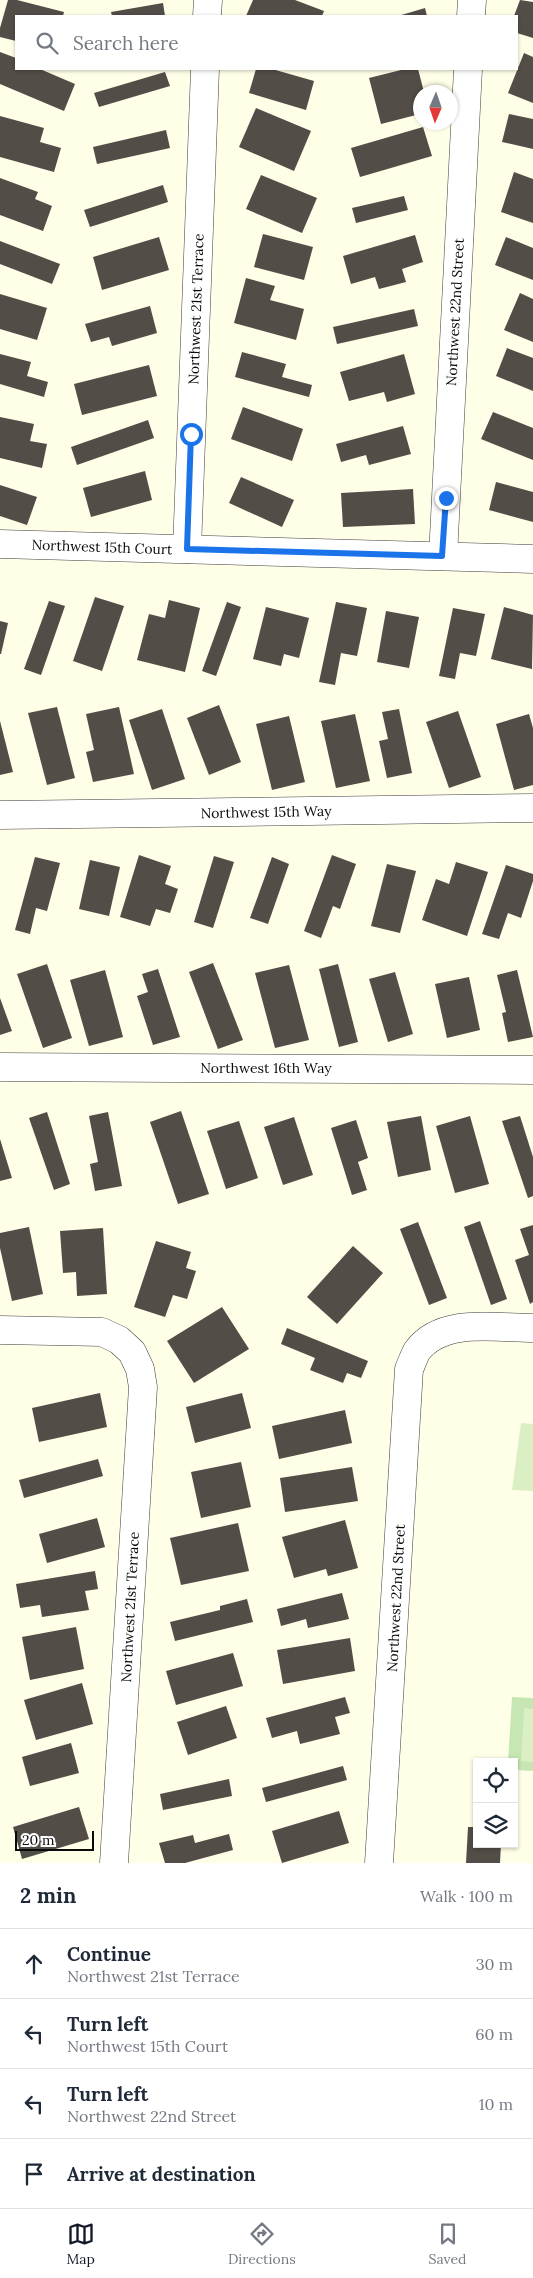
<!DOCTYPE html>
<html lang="en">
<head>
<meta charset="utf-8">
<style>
	:root { --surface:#fff; --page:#f2f2f3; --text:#1f2937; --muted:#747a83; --line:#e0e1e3; --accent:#111827 }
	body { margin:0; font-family:Lora,serif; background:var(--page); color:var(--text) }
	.controls { position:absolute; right:15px; bottom:15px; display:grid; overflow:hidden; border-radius:0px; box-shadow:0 1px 4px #0004 }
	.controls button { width:45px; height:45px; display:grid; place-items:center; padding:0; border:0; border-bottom:1px solid var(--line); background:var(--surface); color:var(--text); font:25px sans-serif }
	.compass { position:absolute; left:413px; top:85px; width:45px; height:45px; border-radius:50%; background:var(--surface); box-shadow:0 1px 4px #0004; rotate:182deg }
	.scale { position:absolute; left:15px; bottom:12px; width:79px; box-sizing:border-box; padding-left:5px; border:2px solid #0a0a0a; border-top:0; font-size:14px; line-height:18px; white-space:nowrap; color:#0a0a0a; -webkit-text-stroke:4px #fff; paint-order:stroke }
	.stop { position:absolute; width:15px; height:15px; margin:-11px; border:4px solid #1a73e8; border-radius:50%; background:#fff }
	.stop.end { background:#1a73e8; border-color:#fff; box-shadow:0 1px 5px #0008 }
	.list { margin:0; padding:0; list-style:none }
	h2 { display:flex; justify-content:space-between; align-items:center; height:65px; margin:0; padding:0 20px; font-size:21px }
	h2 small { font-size:16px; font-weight:400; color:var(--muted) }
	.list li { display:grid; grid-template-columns:32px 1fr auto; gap:15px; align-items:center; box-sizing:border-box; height:70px; padding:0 20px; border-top:1px solid var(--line) }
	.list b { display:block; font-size:19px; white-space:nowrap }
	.list p { margin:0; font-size:16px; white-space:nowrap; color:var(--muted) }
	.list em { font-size:16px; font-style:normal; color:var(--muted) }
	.icon { flex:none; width:28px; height:28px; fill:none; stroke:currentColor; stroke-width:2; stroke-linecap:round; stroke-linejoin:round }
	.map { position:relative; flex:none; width:533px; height:1863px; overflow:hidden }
	.search { position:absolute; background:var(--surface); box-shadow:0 1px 4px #0004; left:15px; right:15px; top:15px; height:55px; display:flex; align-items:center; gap:12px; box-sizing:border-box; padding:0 18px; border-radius:0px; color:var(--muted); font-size:19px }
	.sheet { height:345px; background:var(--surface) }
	nav { display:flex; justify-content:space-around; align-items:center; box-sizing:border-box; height:70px; border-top:1px solid var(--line); background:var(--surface); font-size:14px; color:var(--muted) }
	nav a { display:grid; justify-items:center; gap:2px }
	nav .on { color:var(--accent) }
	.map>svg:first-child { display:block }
	.green { fill:#c6e7b3 }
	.pitch { fill:#daefc4 }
	.building { fill:#524d47 }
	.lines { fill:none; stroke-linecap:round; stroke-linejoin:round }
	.street-casing { stroke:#3d3d3d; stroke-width:29 }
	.street { stroke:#fff; stroke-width:28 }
	.route { stroke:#1a73e8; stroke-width:6 }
	.labels { text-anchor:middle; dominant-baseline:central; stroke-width:5; stroke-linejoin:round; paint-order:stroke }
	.street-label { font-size:14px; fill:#0a0a0a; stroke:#fff }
</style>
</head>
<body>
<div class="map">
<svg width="533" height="1863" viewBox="0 0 533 1863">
	<rect width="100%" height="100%" fill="#fffee7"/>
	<polygon class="green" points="512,1697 533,1698 533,1771 514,1770 514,1762 508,1762"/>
	<g class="pitch">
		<polygon points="521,1423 533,1424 533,1491 512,1490"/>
		<polygon points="524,1708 533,1709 533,1762 521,1761"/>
	</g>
	<g class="building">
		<polygon points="8,0 17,0 64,12 63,16 16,16 16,41 0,37 0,28"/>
		<polygon points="253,0 295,0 324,11 322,16 246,16"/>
		<polygon points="520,0 533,2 533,38 517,33 517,16 514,16"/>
		<polygon points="163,3 165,16 112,16 111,12"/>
		<polygon points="425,8 427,16 398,16"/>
		<polygon points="0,52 16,58 16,69 40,69 75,84 64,111 0,84"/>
		<polygon points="524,53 533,57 533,103 508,93"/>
		<polygon points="256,69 272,69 314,81 306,110 249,93"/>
		<polygon points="405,69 418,69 424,92 420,92 420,114 381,124 369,78"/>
		<polygon points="165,72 170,86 99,107 94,93"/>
		<polygon points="256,108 311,131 294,171 239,147"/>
		<polygon points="509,114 533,119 533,149 502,142"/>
		<polygon points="0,116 44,128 40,142 61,148 54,172 0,157"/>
		<polygon points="423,127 432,156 360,177 351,148"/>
		<polygon points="166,130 170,148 97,164 93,147"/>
		<polygon points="514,172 533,179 533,223 501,212"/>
		<polygon points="261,175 317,198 302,233 246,209"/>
		<polygon points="0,178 38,192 35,199 52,206 43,231 0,215"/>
		<polygon points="163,185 168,202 90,227 84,210"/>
		<polygon points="404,196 408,210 356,223 352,208"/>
		<polygon points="263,234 313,247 304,280 254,267"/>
		<polygon points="415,235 423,262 402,269 406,282 379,289 375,277 351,284 343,256"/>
		<polygon points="159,237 169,270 102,290 93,257"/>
		<polygon points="506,237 533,248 533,280 495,265"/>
		<polygon points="0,241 60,264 52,284 0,264"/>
		<polygon points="246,278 275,286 270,300 304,309 296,340 234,323"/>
		<polygon points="520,293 533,299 533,342 504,330"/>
		<polygon points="0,294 47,308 37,340 0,329"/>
		<polygon points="150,306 157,333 112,346 109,337 91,342 85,324"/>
		<polygon points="414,309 418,326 337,344 333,327"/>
		<polygon points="507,348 533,358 533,391 496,376"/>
		<polygon points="242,352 286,364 282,377 312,385 309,397 235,377"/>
		<polygon points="0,354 31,362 27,376 48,382 44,397 0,384"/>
		<polygon points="404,354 415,394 387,402 384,392 349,401 340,372"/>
		<polygon points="149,365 157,396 82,415 74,384"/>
		<polygon points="243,407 303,429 292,461 231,439"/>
		<polygon points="493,412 533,428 533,460 481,439"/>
		<polygon points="0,417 34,424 30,441 47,444 42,468 0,458"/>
		<polygon points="148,420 154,438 77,465 71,447"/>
		<polygon points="403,426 411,454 369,465 366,455 341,462 336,444"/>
		<polygon points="145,471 152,500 91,517 83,488"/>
		<polygon points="241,477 294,500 282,527 229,503"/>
		<polygon points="496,482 533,492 533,522 489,510"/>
		<polygon points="0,485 37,497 27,525 0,516"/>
		<polygon points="413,489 415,524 343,527 341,493"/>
		<polygon points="95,597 124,606 102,671 73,661"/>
		<polygon points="169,600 200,608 185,672 137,660 149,614 165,618"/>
		<polygon points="49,601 65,606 41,675 24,669"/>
		<polygon points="227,602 241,607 216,676 202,671"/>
		<polygon points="336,602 367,608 357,656 341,653 335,685 319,682"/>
		<polygon points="266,607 309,618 299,658 284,654 281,666 253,659"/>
		<polygon points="504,607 533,615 532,669 491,659"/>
		<polygon points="453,608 485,614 476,656 460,653 455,679 439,676"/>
		<polygon points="386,611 419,617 409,668 377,662"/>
		<polygon points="0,621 8,623 1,654 0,654"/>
		<polygon points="219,705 241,762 209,775 187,718"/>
		<polygon points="57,707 75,778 47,785 28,713"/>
		<polygon points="119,707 134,774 93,782 86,752 94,750 86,714"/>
		<polygon points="162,709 185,779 152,790 129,720"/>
		<polygon points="399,709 412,773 387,778 379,741 388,739 382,712"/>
		<polygon points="458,711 481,777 449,788 426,722"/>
		<polygon points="355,714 370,781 336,788 321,721"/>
		<polygon points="529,714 533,728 533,785 514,790 496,724"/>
		<polygon points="289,716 305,782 272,790 256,724"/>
		<polygon points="0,721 13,772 0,775"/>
		<polygon points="139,855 171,866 165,884 178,889 170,913 156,909 150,926 120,917"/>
		<polygon points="332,855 356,864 340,909 333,906 321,938 304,931"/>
		<polygon points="214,856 234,862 213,928 194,922"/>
		<polygon points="35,857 60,863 47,911 36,908 30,934 15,930"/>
		<polygon points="272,857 289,864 268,924 250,918"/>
		<polygon points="90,860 120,867 109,916 79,909"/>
		<polygon points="456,862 488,872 467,936 422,920 436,879 449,884"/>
		<polygon points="387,864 416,871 400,933 371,926"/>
		<polygon points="506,865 533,874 533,881 521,918 508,913 499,939 482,934"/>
		<polygon points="213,963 243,1040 218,1049 189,972"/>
		<polygon points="47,964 72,1038 43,1048 17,974"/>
		<polygon points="338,964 358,1042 339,1047 319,969"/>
		<polygon points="289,965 309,1040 275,1048 255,973"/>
		<polygon points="158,969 180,1037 153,1045 137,996 148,992 142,974"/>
		<polygon points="105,970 123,1037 89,1046 70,980"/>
		<polygon points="517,970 533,1037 508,1042 502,1013 506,1012 497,975"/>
		<polygon points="395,972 413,1034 388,1042 369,979"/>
		<polygon points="469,977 480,1030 447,1038 435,984"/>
		<polygon points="0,998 12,1031 0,1035"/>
		<polygon points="181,1111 209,1194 178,1204 150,1122"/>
		<polygon points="47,1112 70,1184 54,1190 29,1118"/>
		<polygon points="108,1112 122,1186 95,1191 90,1164 98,1162 89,1116"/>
		<polygon points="421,1116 431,1170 398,1177 387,1122"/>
		<polygon points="470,1116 489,1184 455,1193 436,1126"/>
		<polygon points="520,1116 533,1157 533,1196 528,1198 502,1121"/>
		<polygon points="294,1117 313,1175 283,1185 264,1127"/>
		<polygon points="356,1120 368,1158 358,1162 367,1190 352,1195 331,1128"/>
		<polygon points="239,1121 258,1178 226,1189 207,1131"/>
		<polygon points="0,1139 12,1178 0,1181"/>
		<polygon points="480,1221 507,1299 491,1305 464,1227"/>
		<polygon points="418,1222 447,1298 429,1305 400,1229"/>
		<polygon points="533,1225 533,1302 530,1304 515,1260 529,1255 520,1229"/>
		<polygon points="29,1227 43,1294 12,1301 0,1248 0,1233"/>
		<polygon points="103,1228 107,1294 77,1296 76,1272 63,1273 60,1231"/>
		<polygon points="156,1241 191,1252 186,1268 196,1271 187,1299 173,1295 165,1317 134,1307"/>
		<polygon points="353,1246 383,1273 337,1324 307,1297"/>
		<polygon points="222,1307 249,1349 194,1383 167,1341"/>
		<polygon points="287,1328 368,1361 361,1378 347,1373 343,1383 310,1370 315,1358 281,1344"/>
		<polygon points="100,1393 107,1427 39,1442 32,1408"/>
		<polygon points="242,1393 251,1428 195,1443 186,1407"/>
		<polygon points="345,1410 352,1443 279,1459 272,1426"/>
		<polygon points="98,1459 103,1476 24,1498 19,1480"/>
		<polygon points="241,1462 251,1507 201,1518 191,1472"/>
		<polygon points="352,1467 358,1501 285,1512 280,1478"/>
		<polygon points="97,1518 105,1547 47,1563 39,1534"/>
		<polygon points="345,1520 358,1568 328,1576 326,1569 294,1578 282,1537"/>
		<polygon points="238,1523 249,1571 181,1585 170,1538"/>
		<polygon points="95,1571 98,1589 85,1591 89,1610 42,1617 40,1605 20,1608 16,1584"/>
		<polygon points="342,1593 349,1619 308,1628 306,1619 281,1626 277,1609"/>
		<polygon points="247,1599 253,1622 175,1641 170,1622 220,1610 220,1606"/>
		<polygon points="76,1627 84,1669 30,1680 22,1637"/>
		<polygon points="350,1638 355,1671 283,1684 277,1650"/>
		<polygon points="233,1653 243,1686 176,1705 166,1671"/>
		<polygon points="82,1683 93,1724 36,1740 24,1700"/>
		<polygon points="345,1697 350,1713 335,1717 340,1734 300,1744 297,1731 272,1738 266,1718"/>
		<polygon points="226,1706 237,1738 188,1755 177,1722"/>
		<polygon points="71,1743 79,1773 30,1786 22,1757"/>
		<polygon points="343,1766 347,1780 266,1802 262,1788"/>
		<polygon points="229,1779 232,1796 163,1810 160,1794"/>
		<polygon points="79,1807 89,1839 22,1859 13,1827"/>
		<polygon points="339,1811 349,1843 282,1863 272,1831"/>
		<polygon points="468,1827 477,1827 477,1844 501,1844 500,1863 466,1863"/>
		<polygon points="229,1834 233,1850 185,1863 165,1863 159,1843 193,1835 195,1843"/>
	</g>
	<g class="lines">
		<defs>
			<g id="street">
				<polyline points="207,16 208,0"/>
				<polyline points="471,16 472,0"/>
				<polyline points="0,544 533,559"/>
				<polyline points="187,549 205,69"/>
				<polyline points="443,556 468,69"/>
				<polyline points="0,815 533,808"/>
				<polyline points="0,1067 533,1070"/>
				<polyline points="0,1330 102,1332 119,1340 132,1352 140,1369 143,1387 114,1863"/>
				<path d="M 379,1863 L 409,1369 C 412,1363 414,1356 417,1351 C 442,1317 496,1328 533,1328"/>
			</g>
		</defs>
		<use href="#street" class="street-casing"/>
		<use href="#street" class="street"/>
	</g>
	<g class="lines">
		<polyline class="route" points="191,434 187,549 442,556 446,498"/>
	</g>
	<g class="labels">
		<g class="street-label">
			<text transform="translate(196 309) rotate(-88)">Northwest 21st Terrace</text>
			<text transform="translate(455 312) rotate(-87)">Northwest 22nd Street</text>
			<text transform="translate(102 547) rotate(2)">Northwest 15th Court</text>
			<text transform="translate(266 812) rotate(-1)">Northwest 15th Way</text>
			<text x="266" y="1068">Northwest 16th Way</text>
			<text transform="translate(396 1598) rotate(-87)">Northwest 22nd Street</text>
			<text transform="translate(130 1607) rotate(-87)">Northwest 21st Terrace</text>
		</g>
	</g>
</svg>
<div class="controls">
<button><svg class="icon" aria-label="locate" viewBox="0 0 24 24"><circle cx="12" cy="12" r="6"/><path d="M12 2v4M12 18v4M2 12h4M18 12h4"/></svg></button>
<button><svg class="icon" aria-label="layers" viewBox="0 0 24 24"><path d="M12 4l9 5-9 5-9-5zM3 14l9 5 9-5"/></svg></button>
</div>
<svg class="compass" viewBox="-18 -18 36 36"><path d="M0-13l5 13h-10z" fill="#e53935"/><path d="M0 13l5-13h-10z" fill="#747a83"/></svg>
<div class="scale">20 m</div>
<div class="stop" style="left:191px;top:434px"></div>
<div class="stop end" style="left:446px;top:498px"></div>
<div class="search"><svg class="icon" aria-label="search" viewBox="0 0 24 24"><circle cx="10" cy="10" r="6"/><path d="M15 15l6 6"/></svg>Search here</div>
</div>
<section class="sheet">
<h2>2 min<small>Walk · 100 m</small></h2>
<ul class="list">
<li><svg class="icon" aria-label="ahead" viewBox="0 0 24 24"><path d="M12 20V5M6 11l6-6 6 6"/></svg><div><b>Continue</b><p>Northwest 21st Terrace</p></div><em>30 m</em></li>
<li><svg class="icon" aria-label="left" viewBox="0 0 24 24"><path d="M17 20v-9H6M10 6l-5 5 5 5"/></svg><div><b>Turn left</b><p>Northwest 15th Court</p></div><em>60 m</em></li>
<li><svg class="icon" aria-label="left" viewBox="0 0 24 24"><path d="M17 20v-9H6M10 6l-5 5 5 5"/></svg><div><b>Turn left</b><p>Northwest 22nd Street</p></div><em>10 m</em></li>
<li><svg class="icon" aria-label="arrive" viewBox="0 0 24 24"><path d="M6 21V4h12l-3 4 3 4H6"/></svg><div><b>Arrive at destination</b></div></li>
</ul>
</section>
<nav>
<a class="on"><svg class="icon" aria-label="map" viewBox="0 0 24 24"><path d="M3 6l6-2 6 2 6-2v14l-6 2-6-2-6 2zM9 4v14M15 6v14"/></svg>Map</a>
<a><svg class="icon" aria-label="directions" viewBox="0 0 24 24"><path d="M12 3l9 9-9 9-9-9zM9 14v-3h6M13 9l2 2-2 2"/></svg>Directions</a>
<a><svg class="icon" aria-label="saved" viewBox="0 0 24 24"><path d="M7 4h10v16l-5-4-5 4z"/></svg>Saved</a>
</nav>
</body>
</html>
